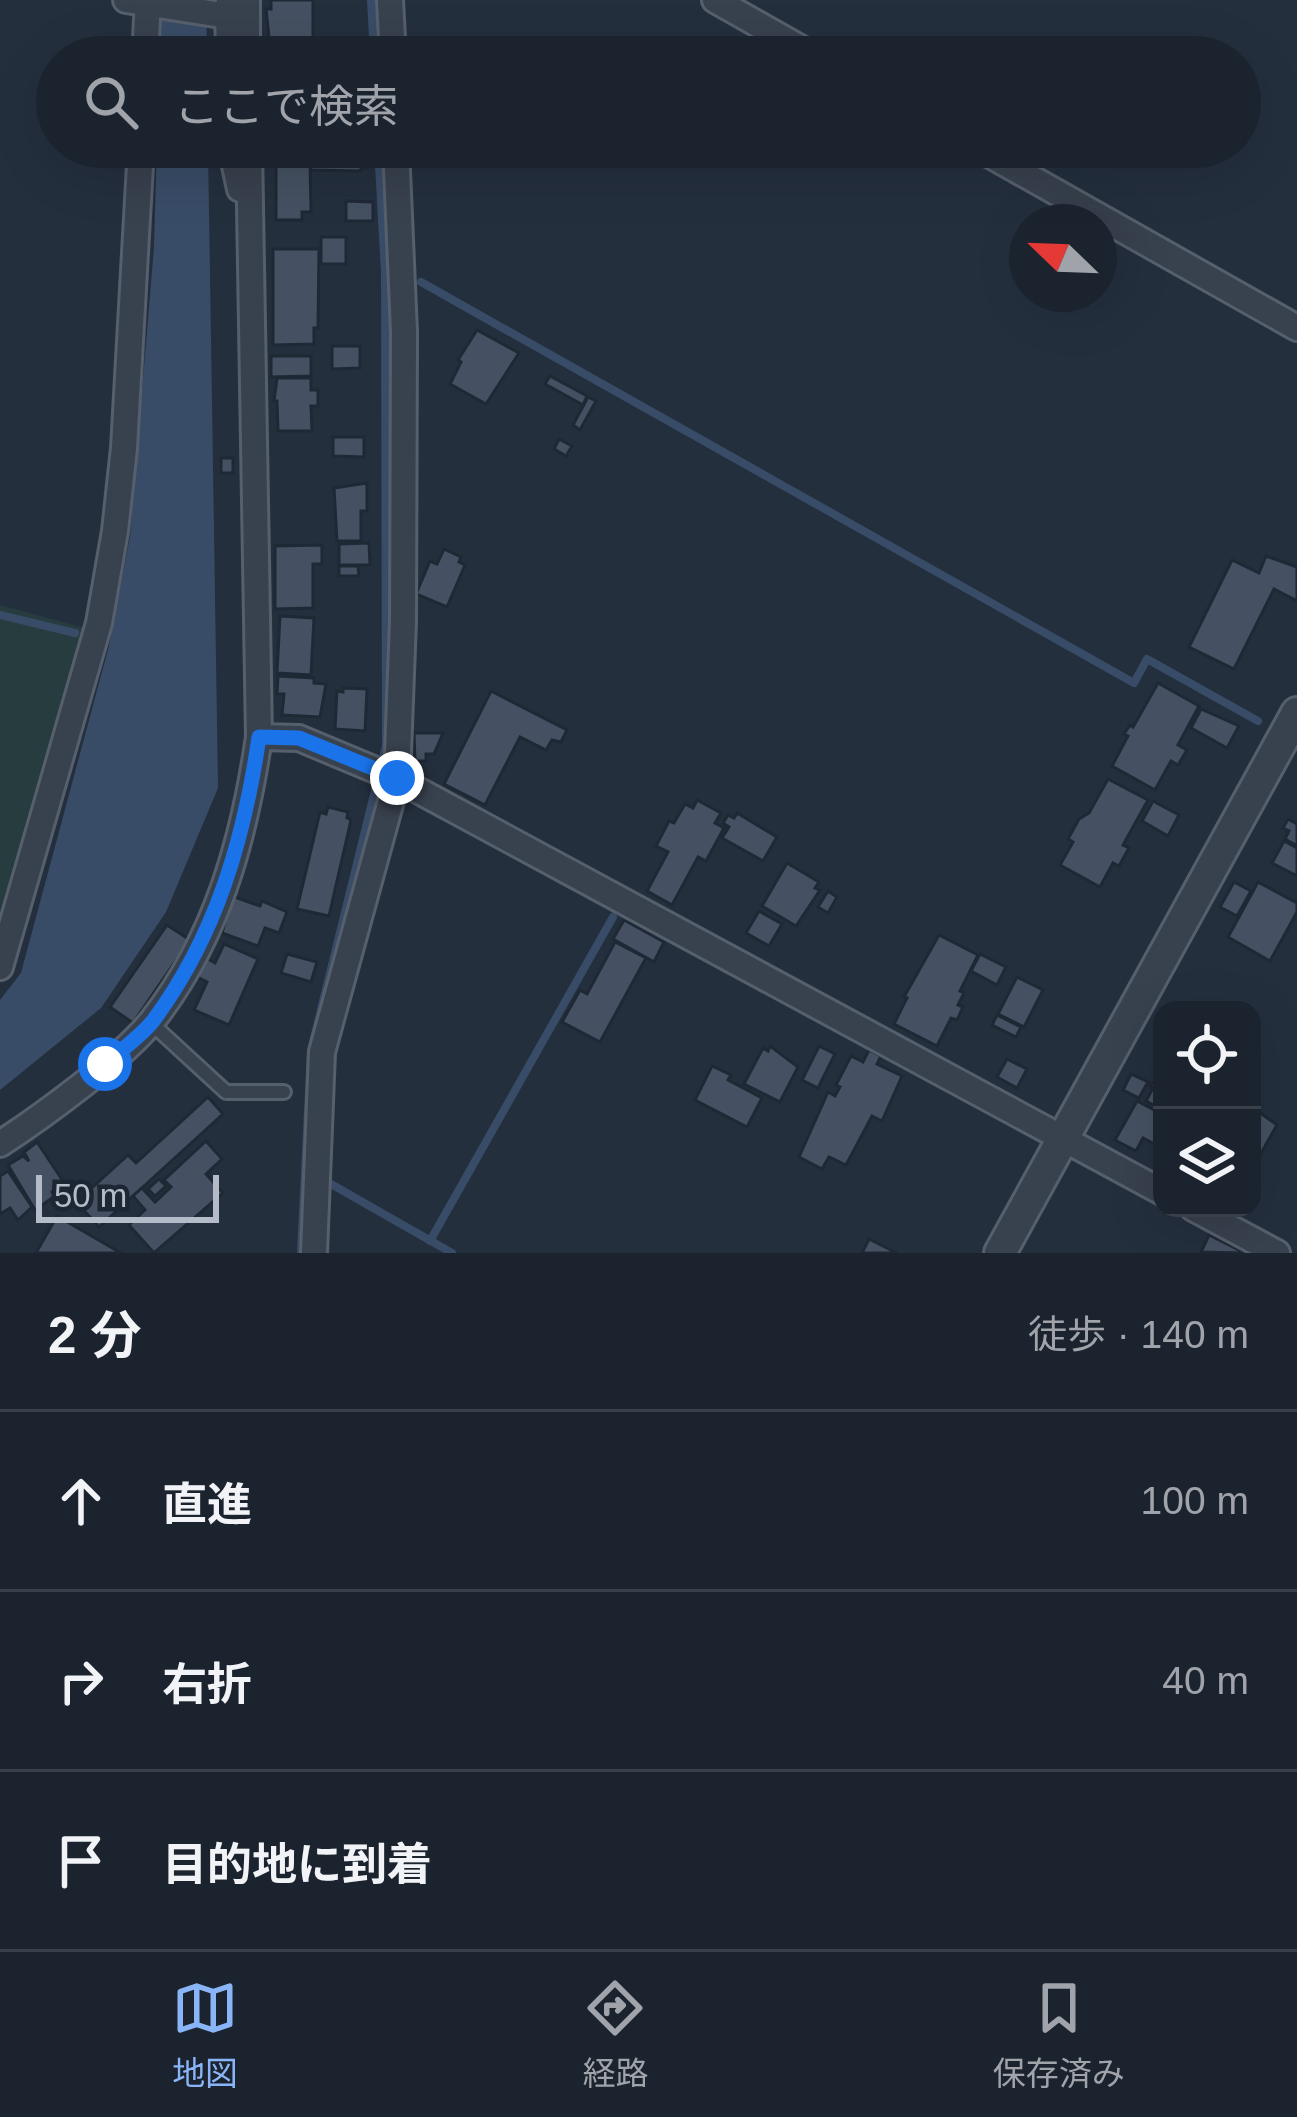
<!DOCTYPE html>
<html lang="ja">
<head>
<meta charset="utf-8">
<style>
	:root { --surface:#1b232e; --page:#282f3a; --text:#f1f3f6; --muted:#a0a4aa; --line:#39404a; --accent:#8ab4f8 }
	body { margin:0; font-family:Arial,"Noto Sans JP",sans-serif; background:var(--page); color:var(--text) }
	.controls { position:absolute; right:36px; bottom:36px; display:grid; overflow:hidden; border-radius:24px; box-shadow:0 12px 48px #0002 }
	.controls button { width:108px; height:108px; display:grid; place-items:center; padding:0; border:0; border-bottom:3px solid var(--line); background:var(--surface); color:var(--text); font:60px sans-serif }
	.compass { position:absolute; left:1009px; top:204px; width:108px; height:108px; border-radius:50%; background:var(--surface); box-shadow:0 12px 48px #0002; rotate:293deg }
	.scale { position:absolute; left:36px; bottom:30px; width:183px; box-sizing:border-box; padding-left:12px; border:6px solid #b4bcc9; border-top:0; font-size:33px; line-height:42px; white-space:nowrap; color:#b4bcc9; -webkit-text-stroke:9px #1d2633; paint-order:stroke }
	.stop { position:absolute; width:36px; height:36px; margin:-27px; border:9px solid #1a73e8; border-radius:50%; background:#fff }
	.stop.end { background:#1a73e8; border-color:#fff; box-shadow:0 3px 12px #0008 }
	.list { margin:0; padding:0; list-style:none }
	h2 { display:flex; justify-content:space-between; align-items:center; height:156px; margin:0; padding:0 48px; font-size:51px }
	h2 small { font-size:39px; font-weight:400; color:var(--muted) }
	.list li { display:grid; grid-template-columns:78px 1fr auto; gap:36px; align-items:center; box-sizing:border-box; height:180px; padding:0 48px; border-top:3px solid var(--line) }
	.list b { display:block; font-size:45px; white-space:nowrap }
	.list em { font-size:39px; font-style:normal; color:var(--muted) }
	.icon { flex:none; width:66px; height:66px; fill:none; stroke:currentColor; stroke-width:2; stroke-linecap:round; stroke-linejoin:round }
	.map { position:relative; flex:none; width:1297px; height:1253px; overflow:hidden }
	.search { position:absolute; background:var(--surface); box-shadow:0 12px 48px #0002; left:36px; right:36px; top:36px; height:132px; display:flex; align-items:center; gap:30px; box-sizing:border-box; padding:0 42px; border-radius:66px; color:var(--muted); font-size:45px }
	.sheet { height:696px; background:var(--surface) }
	nav { display:flex; justify-content:space-around; align-items:center; box-sizing:border-box; height:168px; border-top:3px solid var(--line); background:var(--surface); font-size:33px; color:var(--muted) }
	nav a { display:grid; justify-items:center; gap:6px }
	nav .on { color:var(--accent) }
	.map>svg:first-child { display:block }
	.green { fill:#263c3f }
	.water { fill:#394c67 }
	.lines { fill:none; stroke-linecap:round; stroke-linejoin:round }
	.stream { stroke:#394c67; stroke-width:8 }
	.building { fill:#455162; stroke:#1f2835; stroke-width:3 }
	.service-casing { stroke:#565f6c; stroke-width:18 }
	.minor-casing { stroke:#565f6c; stroke-width:30 }
	.tertiary-casing { stroke:#565f6c; stroke-width:36 }
	.service { stroke:#38414e; stroke-width:12 }
	.minor { stroke:#38414e; stroke-width:24 }
	.tertiary { stroke:#38414e; stroke-width:30 }
	.route { stroke:#1a73e8; stroke-width:15 }
</style>
</head>
<body>
<div class="map">
<svg width="1297" height="1253" viewBox="0 0 1297 1253">
	<rect width="100%" height="100%" fill="#242f3e"/>
	<polygon class="green" points="0,605 89,629 0,924"/>
	<g class="water">
		<polygon points="161,0 206,0 207,57 159,57"/>
		<polygon points="367,0 377,0 379,57 370,57"/>
		<polygon points="157,147 208,147 218,788 166,912 101,1008 0,1090 0,1000 21,973 109,646 130,536 154,247"/>
		<polygon points="374,147 383,147 389,282 390,753 315,1050 306,1253 297,1253 307,1050 382,745 381,272"/>
	</g>
	<g class="lines">
		<g class="stream">
			<polyline points="421,282 1134,683 1147,659 1258,721"/>
			<polyline points="0,615 75,633"/>
			<polyline points="331,1184 452,1253"/>
			<polyline points="430,1241 613,917"/>
		</g>
	</g>
	<g class="building">
		<polygon points="271,0 313,0 313,57 271,57 266,9 271,9"/>
		<polygon points="367,148 367,168 361,168 361,171 311,170 311,149"/>
		<polygon points="276,161 310,161 311,212 302,212 302,220 276,220"/>
		<polygon points="346,201 373,202 373,221 346,221"/>
		<rect x="321" y="237" width="25" height="27"/>
		<polygon points="273,249 319,249 318,328 314,328 314,344 273,345"/>
		<polygon points="477,330 519,353 486,404 450,384 461,362 458,360"/>
		<polygon points="332,346 360,346 360,368 332,369"/>
		<polygon points="271,356 311,356 311,376 271,377"/>
		<polygon points="550,376 587,396 583,405 545,384"/>
		<polygon points="277,378 311,378 311,390 318,390 318,406 311,406 312,431 278,431 277,401 274,401"/>
		<polygon points="588,397 596,401 580,430 573,425"/>
		<polygon points="333,437 364,437 364,457 333,456"/>
		<polygon points="559,439 572,446 566,456 554,449"/>
		<rect x="221" y="458" width="12" height="15"/>
		<polygon points="367,483 367,511 361,511 361,541 337,541 334,488"/>
		<polygon points="369,543 370,565 339,565 339,544"/>
		<polygon points="322,545 322,564 313,564 313,608 275,609 275,546"/>
		<polygon points="444,549 461,557 459,562 465,565 447,607 416,594 430,561 437,564"/>
		<polygon points="1266,556 1297,567 1297,601 1274,589 1234,669 1189,647 1232,560 1259,573"/>
		<polygon points="339,566 358,566 359,576 339,576"/>
		<polygon points="280,616 314,618 311,675 277,673"/>
		<polygon points="278,676 314,678 314,683 326,684 320,717 282,715 284,694 277,694"/>
		<polygon points="1158,683 1199,706 1178,745 1187,750 1178,765 1171,761 1155,790 1112,766 1128,736 1124,734 1130,725 1133,727"/>
		<polygon points="343,688 367,689 365,731 335,729 337,691 343,692"/>
		<polygon points="491,691 567,730 561,742 552,740 546,750 520,737 485,805 444,784"/>
		<polygon points="1201,709 1239,726 1227,748 1191,728"/>
		<polygon points="414,733 443,733 434,754 426,754 426,761 415,761"/>
		<polygon points="1108,779 1148,800 1123,845 1129,848 1119,866 1113,863 1100,887 1060,865 1073,842 1068,839 1079,819 1089,813"/>
		<polygon points="697,800 721,813 715,823 724,828 706,861 698,857 672,905 647,891 668,852 656,846 669,821 674,823 685,804 693,808"/>
		<polygon points="1153,801 1179,815 1168,836 1142,821"/>
		<polygon points="328,807 348,812 347,818 351,820 329,916 297,909 320,812 326,814"/>
		<polygon points="737,813 777,837 763,861 722,838 729,827 723,823 728,815 734,818"/>
		<polygon points="1288,819 1297,824 1297,846 1285,839 1289,831 1283,828"/>
		<polygon points="1284,841 1297,848 1297,876 1272,863"/>
		<polygon points="787,863 819,882 815,888 820,890 796,926 762,906"/>
		<polygon points="1234,882 1251,891 1237,916 1220,907"/>
		<polygon points="1258,882 1297,903 1297,912 1270,961 1228,937"/>
		<polygon points="828,891 837,897 828,913 818,907"/>
		<polygon points="232,896 260,906 262,901 287,912 279,933 265,928 258,946 222,933"/>
		<polygon points="759,911 782,924 769,946 746,933"/>
		<polygon points="624,920 664,942 654,962 613,939"/>
		<polygon points="167,925 190,940 133,1023 110,1007"/>
		<polygon points="939,935 978,955 960,991 964,993 958,1005 963,1007 957,1020 951,1018 937,1046 894,1024 907,998 904,997"/>
		<polygon points="615,942 646,958 600,1042 562,1022 580,990 587,994"/>
		<polygon points="224,944 258,959 229,1025 194,1010 207,982 197,977 206,958 215,963"/>
		<polygon points="287,954 317,962 311,982 281,973"/>
		<polygon points="980,954 1006,967 997,985 971,971"/>
		<polygon points="1017,977 1043,990 1024,1027 998,1014"/>
		<polygon points="997,1015 1021,1027 1016,1037 992,1025"/>
		<polygon points="770,1046 798,1067 780,1102 744,1084 763,1048 768,1051"/>
		<polygon points="819,1046 835,1054 818,1088 802,1080"/>
		<polygon points="869,1050 881,1056 877,1064 902,1076 882,1121 872,1116 846,1165 829,1157 822,1169 799,1157 828,1092 835,1096 840,1087 836,1085 851,1056 863,1062"/>
		<polygon points="1007,1059 1027,1069 1017,1088 997,1077"/>
		<polygon points="712,1066 731,1075 728,1080 762,1098 747,1127 695,1100"/>
		<polygon points="1162,1071 1162,1110 1146,1101 1153,1088 1150,1086"/>
		<polygon points="1131,1074 1148,1082 1139,1098 1123,1090"/>
		<polygon points="208,1097 223,1114 99,1227 80,1206 88,1199 84,1195 128,1155 136,1163"/>
		<polygon points="1137,1101 1162,1114 1162,1148 1143,1138 1136,1151 1115,1140"/>
		<polygon points="1252,1107 1277,1125 1260,1155 1252,1150"/>
		<polygon points="206,1141 222,1159 206,1174 223,1193 154,1253 129,1225 145,1210 133,1196 142,1188 155,1202 171,1187 164,1180"/>
		<polygon points="37,1142 63,1181 52,1192 55,1196 35,1210 8,1165 23,1156 29,1161 24,1152"/>
		<polygon points="8,1171 32,1207 18,1220 10,1208 0,1214 0,1176"/>
		<polygon points="159,1179 166,1186 155,1196 148,1189"/>
		<polygon points="57,1216 121,1253 36,1253"/>
		<polygon points="1209,1235 1243,1252 1243,1253 1201,1252"/>
		<polygon points="869,1239 897,1253 862,1253"/>
	</g>
	<g class="lines">
		<defs>
			<polyline id="service" points="151,1023 226,1092 284,1092"/>
			<g id="minor">
				<polyline points="126,0 228,16"/>
				<polyline points="247,0 247,57"/>
				<polyline points="390,0 393,57"/>
				<polyline points="715,0 816,57"/>
				<polyline points="228,5 229,57"/>
				<polyline points="145,57 148,0"/>
				<polyline points="231,147 240,189"/>
				<polyline points="976,147 1297,328"/>
				<polyline points="259,737 299,738 397,779 1162,1192"/>
				<polyline points="0,967 99,623 115,531 124,448 141,147"/>
				<path d="M 0,1144 C 40,1118 124,1057 152,1021 C 217,938 244,840 259,737 L 249,147"/>
				<polyline points="1193,1208 1277,1253"/>
				<polyline points="314,1253 322,1052 397,779 403,621 404,332 396,147"/>
			</g>
			<polyline id="tertiary" points="1000,1253 1297,713"/>
		</defs>
		<use href="#service" class="service-casing"/>
		<use href="#minor" class="minor-casing"/>
		<use href="#tertiary" class="tertiary-casing"/>
		<use href="#service" class="service"/>
		<use href="#minor" class="minor"/>
		<use href="#tertiary" class="tertiary"/>
	</g>
	<g class="lines">
		<path class="route" d="M 105,1064 C 120,1051 140,1037 153,1021 C 216,936 244,840 259,737 L 299,738 L 397,778"/>
	</g>
</svg>
<div class="controls">
<button><svg class="icon" aria-label="locate" viewBox="0 0 24 24"><circle cx="12" cy="12" r="6"/><path d="M12 2v4M12 18v4M2 12h4M18 12h4"/></svg></button>
<button><svg class="icon" aria-label="layers" viewBox="0 0 24 24"><path d="M12 4l9 5-9 5-9-5zM3 14l9 5 9-5"/></svg></button>
</div>
<svg class="compass" viewBox="-18 -18 36 36"><path d="M0-13l5 13h-10z" fill="#e53935"/><path d="M0 13l5-13h-10z" fill="#a0a4aa"/></svg>
<div class="scale">50 m</div>
<div class="stop" style="left:105px;top:1064px"></div>
<div class="stop end" style="left:397px;top:778px"></div>
<div class="search"><svg class="icon" aria-label="search" viewBox="0 0 24 24"><circle cx="10" cy="10" r="6"/><path d="M15 15l6 6"/></svg>ここで検索</div>
</div>
<section class="sheet">
<h2>2 分<small>徒歩 · 140 m</small></h2>
<ul class="list">
<li><svg class="icon" aria-label="ahead" viewBox="0 0 24 24"><path d="M12 20V5M6 11l6-6 6 6"/></svg><div><b>直進</b></div><em>100 m</em></li>
<li><svg class="icon" aria-label="right" viewBox="0 0 24 24"><path d="M7 20v-9h11M14 6l5 5-5 5"/></svg><div><b>右折</b></div><em>40 m</em></li>
<li><svg class="icon" aria-label="arrive" viewBox="0 0 24 24"><path d="M6 21V4h12l-3 4 3 4H6"/></svg><div><b>目的地に到着</b></div></li>
</ul>
</section>
<nav>
<a class="on"><svg class="icon" aria-label="map" viewBox="0 0 24 24"><path d="M3 6l6-2 6 2 6-2v14l-6 2-6-2-6 2zM9 4v14M15 6v14"/></svg>地図</a>
<a><svg class="icon" aria-label="directions" viewBox="0 0 24 24"><path d="M12 3l9 9-9 9-9-9zM9 14v-3h6M13 9l2 2-2 2"/></svg>経路</a>
<a><svg class="icon" aria-label="saved" viewBox="0 0 24 24"><path d="M7 4h10v16l-5-4-5 4z"/></svg>保存済み</a>
</nav>
</body>
</html>
